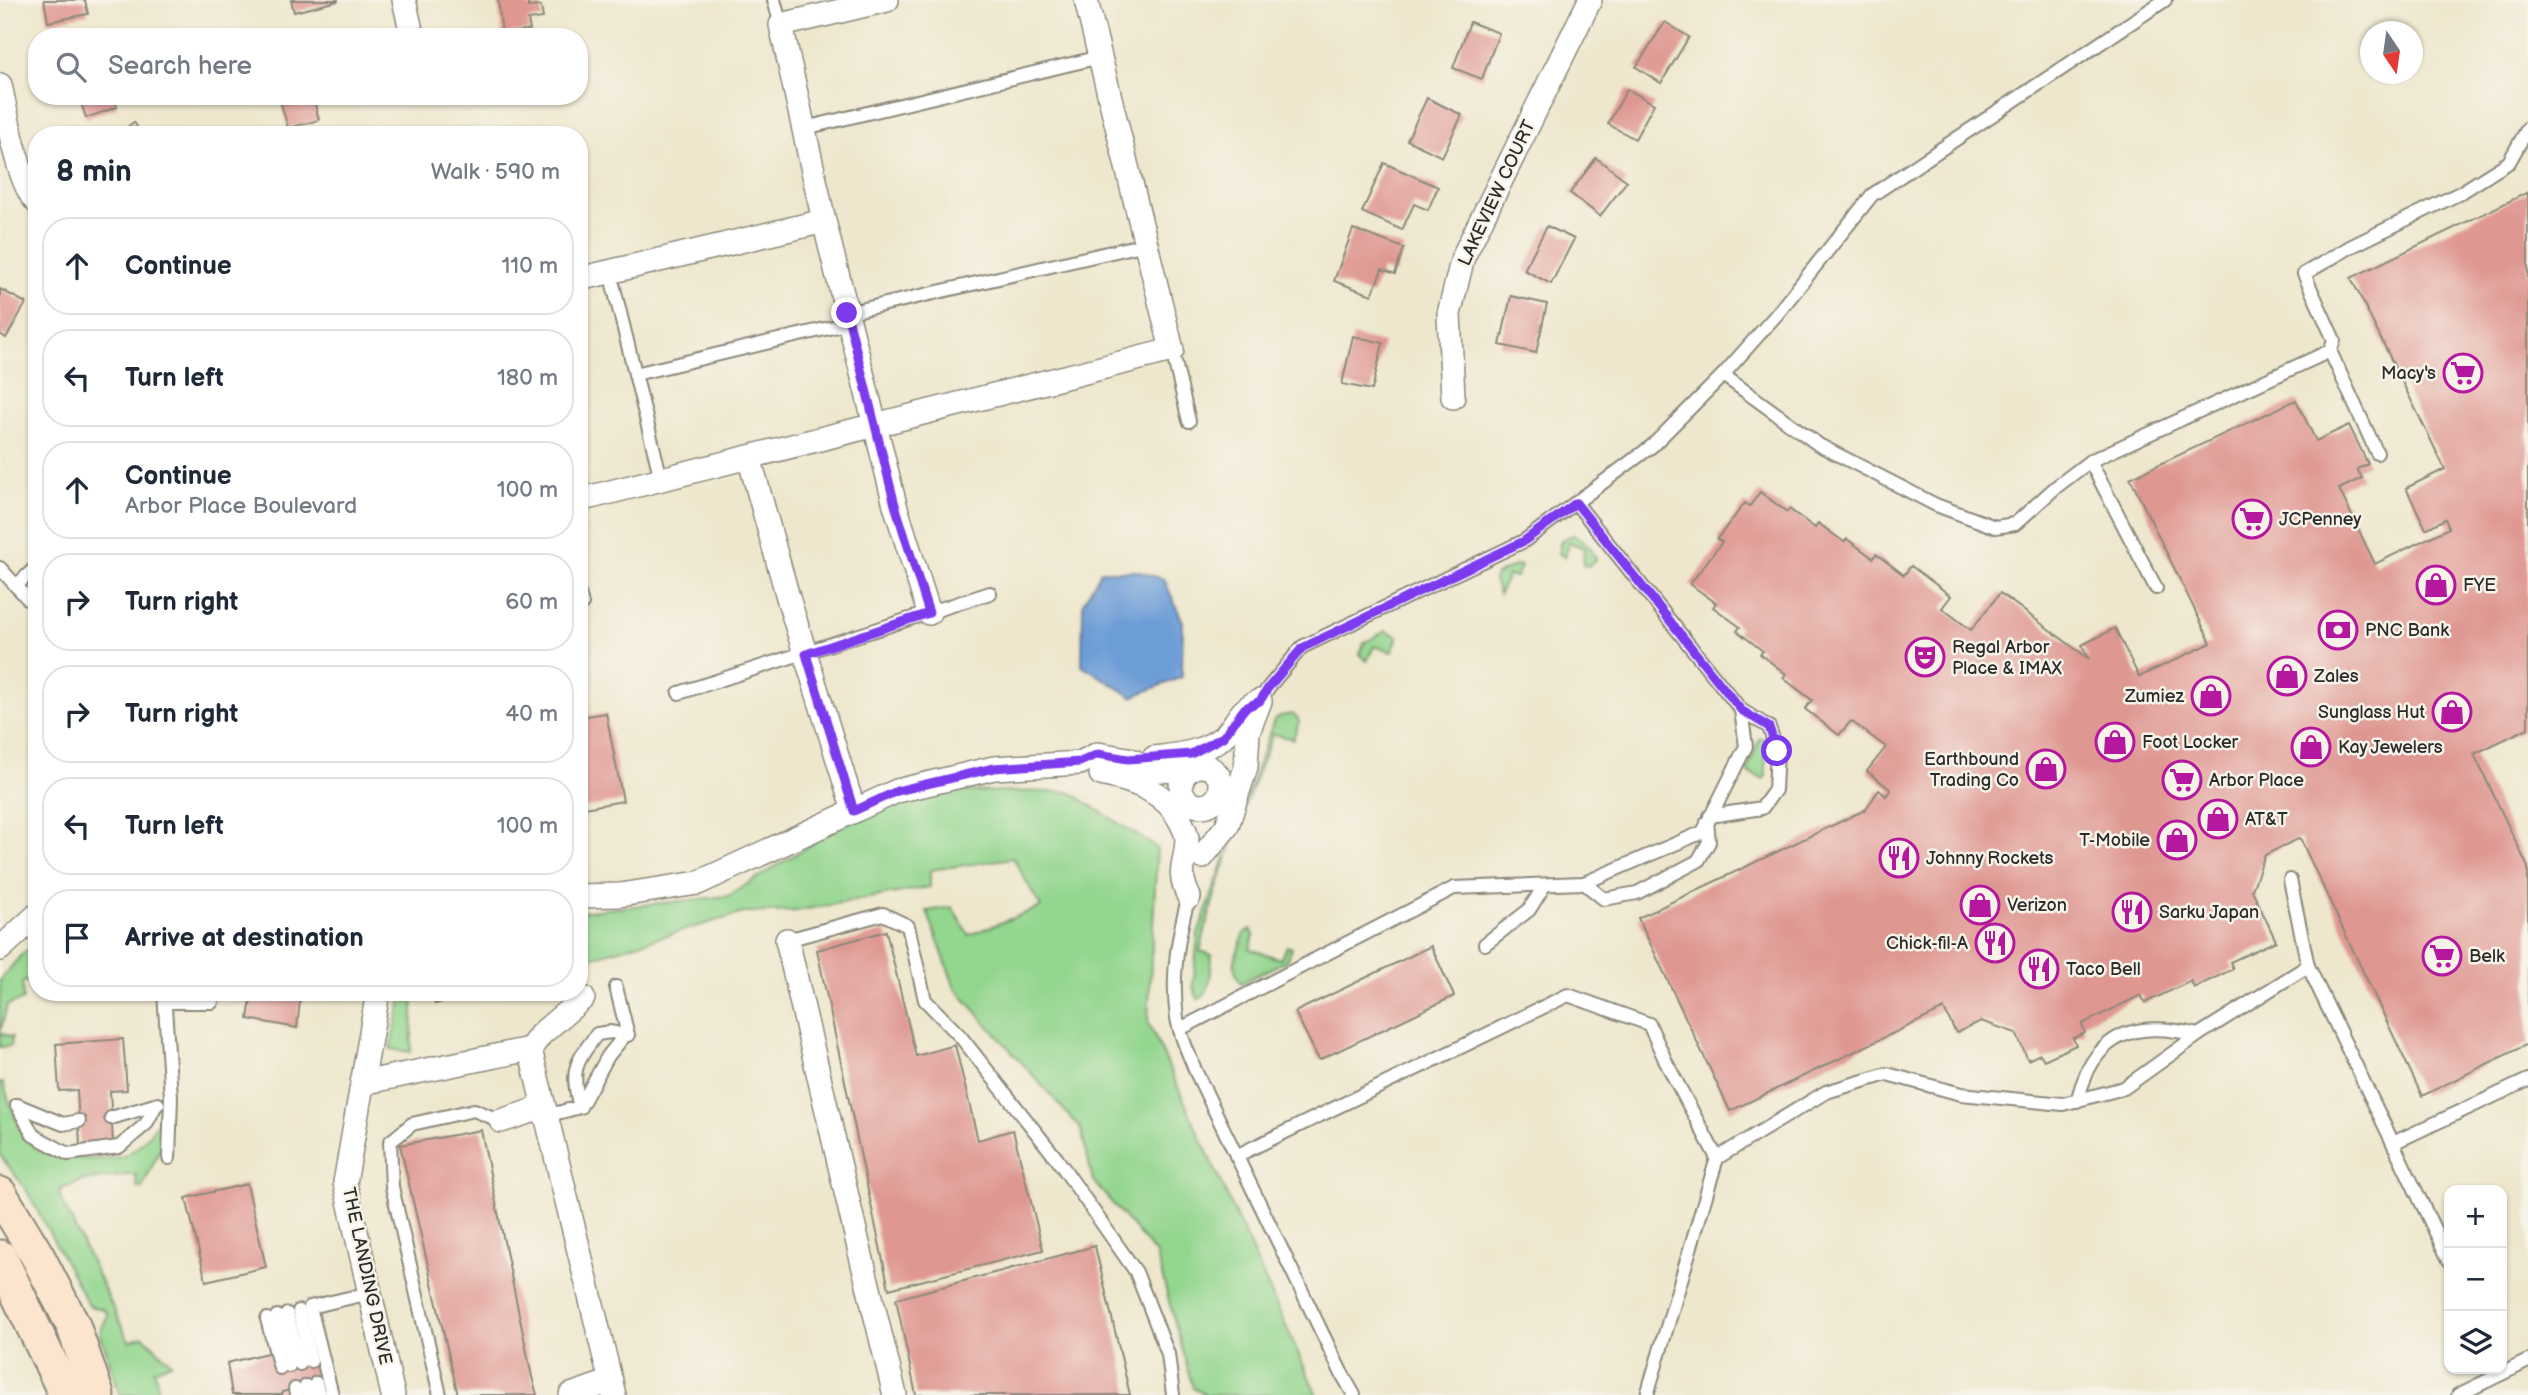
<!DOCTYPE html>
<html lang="en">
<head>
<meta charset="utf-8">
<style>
	:root { --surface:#fff; --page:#f6f6f7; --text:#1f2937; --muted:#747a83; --line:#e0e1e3 }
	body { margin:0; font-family:"Balsamiq Sans",sans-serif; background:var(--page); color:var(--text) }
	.controls { position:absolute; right:21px; bottom:21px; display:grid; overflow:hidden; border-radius:14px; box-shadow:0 2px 5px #0004 }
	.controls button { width:63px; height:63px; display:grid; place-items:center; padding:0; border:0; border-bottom:2px solid var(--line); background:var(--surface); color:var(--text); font:35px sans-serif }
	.compass { position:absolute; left:2360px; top:21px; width:63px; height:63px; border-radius:50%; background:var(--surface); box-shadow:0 2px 5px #0004; rotate:167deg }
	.stop { position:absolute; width:21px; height:21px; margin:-16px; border:5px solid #7c3aed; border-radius:50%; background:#fff }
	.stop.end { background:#7c3aed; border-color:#fff; box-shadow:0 2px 7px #0008 }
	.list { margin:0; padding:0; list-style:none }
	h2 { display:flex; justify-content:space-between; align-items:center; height:91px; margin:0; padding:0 28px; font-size:30px }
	h2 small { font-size:23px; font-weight:400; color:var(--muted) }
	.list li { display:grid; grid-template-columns:46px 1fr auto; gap:21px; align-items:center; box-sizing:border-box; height:98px; margin:0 14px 14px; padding:0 14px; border:2px solid var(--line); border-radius:28px }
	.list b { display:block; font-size:26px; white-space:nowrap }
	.list p { margin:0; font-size:23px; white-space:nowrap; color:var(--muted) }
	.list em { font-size:23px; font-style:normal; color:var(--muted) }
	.icon { flex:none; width:38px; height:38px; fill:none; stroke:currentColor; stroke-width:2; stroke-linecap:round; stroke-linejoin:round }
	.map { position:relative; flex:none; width:2528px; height:1395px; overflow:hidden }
	.search { position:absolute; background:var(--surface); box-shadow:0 2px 5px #0004; left:28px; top:28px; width:560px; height:77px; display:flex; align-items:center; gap:18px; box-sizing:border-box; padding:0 24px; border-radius:28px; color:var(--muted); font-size:26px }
	.panel { position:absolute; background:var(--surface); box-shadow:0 2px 5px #0004; left:28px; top:126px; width:560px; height:875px; border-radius:28px }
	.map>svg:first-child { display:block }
	.green { fill:#93d68e; stroke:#5f805c; stroke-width:2 }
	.water { fill:#6d9dd7; stroke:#4c6481; stroke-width:2 }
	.building { fill:#df9792 }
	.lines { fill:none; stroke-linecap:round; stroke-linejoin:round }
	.lane-casing { stroke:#8c897c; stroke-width:16 }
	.street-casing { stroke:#8c897c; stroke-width:26 }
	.secondary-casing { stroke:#8c897c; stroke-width:37 }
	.lane { stroke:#fff; stroke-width:12 }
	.street { stroke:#fff; stroke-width:23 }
	.secondary { stroke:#fbe5cf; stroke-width:33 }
	.route { stroke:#7c3aed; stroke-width:9 }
	.labels { text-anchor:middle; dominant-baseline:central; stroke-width:5; stroke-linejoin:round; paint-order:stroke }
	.street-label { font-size:18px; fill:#2b2b2b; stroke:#f7f3e8 }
	.poi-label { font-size:18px; fill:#2b2b2b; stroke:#f7f3e8; text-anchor:start }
</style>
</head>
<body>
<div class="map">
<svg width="2528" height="1395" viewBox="0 0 2528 1395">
	<rect width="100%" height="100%" fill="#f7f3e8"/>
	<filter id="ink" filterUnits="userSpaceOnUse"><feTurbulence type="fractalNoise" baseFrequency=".0143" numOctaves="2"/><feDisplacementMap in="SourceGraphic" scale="14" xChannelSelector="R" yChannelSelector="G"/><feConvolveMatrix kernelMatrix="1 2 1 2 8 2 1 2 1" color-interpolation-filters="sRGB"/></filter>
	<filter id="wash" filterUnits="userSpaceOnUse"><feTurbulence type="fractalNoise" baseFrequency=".00686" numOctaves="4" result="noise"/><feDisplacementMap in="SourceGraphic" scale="28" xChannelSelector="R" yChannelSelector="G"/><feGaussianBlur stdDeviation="1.57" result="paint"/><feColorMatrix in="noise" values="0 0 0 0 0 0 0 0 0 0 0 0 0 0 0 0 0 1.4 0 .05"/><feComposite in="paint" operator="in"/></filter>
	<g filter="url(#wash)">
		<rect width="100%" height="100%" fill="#eee7cd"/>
		<g class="green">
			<path d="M 1573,535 C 1585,540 1593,547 1596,560 L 1589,566 L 1583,565 L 1584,548 L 1569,542 L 1565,557 L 1558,553 L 1561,540 Z"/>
			<polygon points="1516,565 1521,566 1516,577 1508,575 1499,594 1494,580 1496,575"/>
			<polygon points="1385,631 1398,636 1392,652 1374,646 1367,661 1360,654 1364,643"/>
			<path d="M 1292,714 L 1297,717 L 1299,722 L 1293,739 L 1273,734 C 1245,804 1217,878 1200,951 L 1212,955 C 1210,970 1213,992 1198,999 L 1193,987 L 1198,934 L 1274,720 L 1280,716 Z"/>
			<polygon points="1762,738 1765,740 1766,776 1763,779 1747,772 1759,739"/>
			<polygon points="897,791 1070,792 1157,848 1148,1021 1317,1395 1206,1395 1193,1388 1156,1254 1093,1181 1081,1129 955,988 927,911 952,907 969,935 1041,907 1013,858 930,870 930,887 796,911 743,913 579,961 579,912 728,896"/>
			<path d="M 1251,929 L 1254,935 L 1250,949 L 1280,959 L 1287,946 L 1292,948 L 1286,961 L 1241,983 C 1228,965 1238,951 1245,933 Z"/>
			<polygon points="37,944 37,980 22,982 23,1000 7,1005 0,1033 12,1037 11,1046 0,1047 0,980 22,954"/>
			<polygon points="404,992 414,992 411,1052 390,1049"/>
			<path d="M 0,1083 L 3,1083 C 11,1105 18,1135 38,1149 C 52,1160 106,1161 123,1156 C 139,1150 149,1135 158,1122 L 163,1126 L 161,1147 L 142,1188 L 137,1187 L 136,1175 L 129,1175 L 81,1181 L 60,1190 L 60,1197 L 129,1341 L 143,1336 L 171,1363 L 154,1370 L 160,1395 L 120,1395 L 100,1332 L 108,1315 L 103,1309 L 89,1306 L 27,1191 L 0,1155 Z"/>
		</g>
		<polygon class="water" points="1101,571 1137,571 1164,579 1183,622 1182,677 1132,697 1082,665 1083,603"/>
		<g id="blocks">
			<g class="building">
				<polygon points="44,0 85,0 88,14 48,22"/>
				<polygon points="291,0 338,0 338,1 294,12"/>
				<polygon points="498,0 528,0 528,7 541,6 543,18 528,20 530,30 502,34"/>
				<polygon points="1470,22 1499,33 1482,79 1453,68"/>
				<polygon points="1665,22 1689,37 1661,83 1636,67"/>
				<polygon points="1627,89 1654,104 1635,139 1608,124"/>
				<polygon points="79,96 114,96 117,107 86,118"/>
				<polygon points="313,96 319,120 288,128 279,97"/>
				<polygon points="1427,98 1462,115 1442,157 1407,140"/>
				<polygon points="134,122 142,135 116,135"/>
				<polygon points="1596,158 1627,181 1600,216 1570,193"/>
				<polygon points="1384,163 1438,187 1428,210 1414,204 1402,230 1362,212"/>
				<polygon points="2528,192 2528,728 2474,754 2528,867 2528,1044 2422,1096 2300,838 2265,855 2252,890 2276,941 2230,962 2233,969 2194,988 2191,981 2145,1003 2141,995 2082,1024 2085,1033 2073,1038 2076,1045 2044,1060 2040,1054 2028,1060 2016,1033 1981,1021 1956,1033 1944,1009 1730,1111 1638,918 1865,810 1879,790 1886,796 1891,790 1867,771 1886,747 1851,721 1839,735 1805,709 1812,700 1783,678 1786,674 1760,654 1763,651 1737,631 1740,627 1713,607 1716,603 1690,584 1722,542 1717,539 1745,503 1750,506 1760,492 1787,512 1789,509 1815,528 1818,523 1844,542 1847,539 1873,558 1876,554 1904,575 1911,566 1951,596 1942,608 1971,630 2000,593 2089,659 2082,645 2115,628 2139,677 2211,643 2130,478 2296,400 2316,441 2349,425 2368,464 2357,469 2362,478 2339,489 2375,564 2449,528 2445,519 2426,529 2406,488 2445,469 2351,278"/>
				<polygon points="1547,226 1574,239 1551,284 1524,270"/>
				<polygon points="1353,229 1404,248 1395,274 1382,269 1372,295 1334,281"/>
				<polygon points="0,289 26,303 6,338 0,334"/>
				<polygon points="1511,296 1547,304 1536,353 1500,345"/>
				<polygon points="1353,336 1383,343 1372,390 1342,384"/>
				<polygon points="606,713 623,801 579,809 579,717"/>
				<polygon points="886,931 916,1056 955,1045 978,1140 1013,1130 1043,1250 889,1289 817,950"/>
				<polygon points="1431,946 1454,996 1319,1060 1295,1012"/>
				<polygon points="252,992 301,992 297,1028 248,1019"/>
				<polygon points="432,992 477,992 477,993 435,1004"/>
				<polygon points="123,1039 127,1090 110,1091 113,1142 80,1145 77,1090 59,1091 56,1044"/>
				<polygon points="481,1130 532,1377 537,1395 458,1395 400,1145"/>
				<polygon points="247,1184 266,1267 206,1281 186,1198"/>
				<polygon points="1095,1246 1130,1395 916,1395 896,1299"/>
				<polygon points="271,1352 275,1369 318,1360 323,1382 282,1392 282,1395 232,1395 227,1363"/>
			</g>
		</g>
	</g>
	<g filter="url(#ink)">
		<use href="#blocks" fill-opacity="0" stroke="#8c897c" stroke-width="2"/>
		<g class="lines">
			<defs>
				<g id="lane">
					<polyline points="774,0 781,25"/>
					<polyline points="805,128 1100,57"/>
					<polyline points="610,272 661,479"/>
					<polyline points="847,313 1146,244"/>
					<polyline points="1172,350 1189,421"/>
					<polyline points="2330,351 2377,453"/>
					<polyline points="635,374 850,323"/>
					<polyline points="1723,375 1819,445 1936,505 1995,527 2015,524 2056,487 2090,461 2330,351 2334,340 2304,274 2350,247 2460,193 2509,162 2528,128"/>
					<polyline points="2090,461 2156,588"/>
					<polyline points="1576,503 1741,710 1769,727 1777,751 1775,790 1762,808 1710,816"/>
					<polyline points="0,568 37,609"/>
					<polyline points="16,586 37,566"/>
					<polyline points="579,594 582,604"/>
					<polyline points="679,693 990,593"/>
					<polyline points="1260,701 1268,688 1302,647 1524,541 1652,446 1723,375 1777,314 1872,195 2165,0"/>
					<polyline points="37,837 37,838"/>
					<polyline points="2290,880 2308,966"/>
					<polyline points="1584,883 1604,899 1637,893 1698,861 1709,842 1707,822"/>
					<path d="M 1190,893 C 1178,933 1171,977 1177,1018 C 1180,1036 1189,1054 1195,1070 L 1341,1372 L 1354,1395"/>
					<polyline points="787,940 883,914 908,926 925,1000 960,1036 1057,1159 1136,1272 1168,1354 1173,1395"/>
					<polyline points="1485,944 1529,910 1544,886"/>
					<polyline points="616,987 628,1035"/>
					<polyline points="164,992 171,1097 169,1158"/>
					<polyline points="165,1002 212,1002"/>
					<polyline points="1180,1029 1454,888 1584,883 1703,832 1746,746 1741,710"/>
					<path d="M 611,1032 L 625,1035 L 608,1056 L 580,1107 C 570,1071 575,1063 597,1034 Z"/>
					<path d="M 2077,1101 C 2080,1090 2084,1079 2088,1070 C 2112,1023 2155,1025 2198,1035"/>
					<polyline points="17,1105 33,1135 68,1154 119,1147 146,1124 156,1105"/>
					<polyline points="17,1105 63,1124 79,1121"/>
					<polyline points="546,1116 580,1107"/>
					<polyline points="111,1118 158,1104"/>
					<polyline points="2393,1143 2528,1080"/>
					<polyline points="1236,1156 1568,995 1649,1024 1667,1064 1717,1158 1826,1092 1887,1074 1961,1094 2063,1104 2124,1088 2198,1035 2308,966 2449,1260"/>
					<polyline points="299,1311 311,1361"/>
					<polyline points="287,1314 300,1364"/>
					<polyline points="277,1316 289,1366"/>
					<polyline points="267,1319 280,1368"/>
					<polyline points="316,1383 319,1395"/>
					<polyline points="306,1386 308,1395"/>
					<polyline points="295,1389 296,1395"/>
					<polyline points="332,1395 310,1307 370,1293"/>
					<polyline points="440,1395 392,1187 390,1142 412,1124 474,1110 501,1121"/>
					<polyline points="1647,1395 1717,1158"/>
					<polyline points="2458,1395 2528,1361"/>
				</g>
				<g id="street">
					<polyline points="404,0 411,30"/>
					<path d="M 0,85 C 6,111 19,187 37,202"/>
					<polyline points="824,221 895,505 929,613"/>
					<polyline points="579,279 824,221 781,25 887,0"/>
					<polyline points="1453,397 1449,314 1463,257 1590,0"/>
					<polyline points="749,457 789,601 854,811"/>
					<polyline points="579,500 1172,350 1086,0"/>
					<path d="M 1154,758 C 1178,755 1203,753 1223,737 C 1237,725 1237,711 1257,702"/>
					<circle cx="1201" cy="786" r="20"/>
					<path d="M 1101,774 C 1134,781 1167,791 1182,824 C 1184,829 1187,833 1187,839 C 1186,866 1176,870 1189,897"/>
					<polyline points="1202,857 1227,826 1246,767 1248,732 1260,701"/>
					<polyline points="579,896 620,895 698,883 897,791 994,768 1080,763 1098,754 1128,759 1155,770 1188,771"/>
					<polyline points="787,940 860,1252 895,1395"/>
					<polyline points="0,949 37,915"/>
					<polyline points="378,992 345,1183 393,1395"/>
					<polyline points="583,998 541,1034 530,1049 614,1395"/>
					<polyline points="362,1083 530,1049"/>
					<polyline points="501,1121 544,1107"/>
					<polyline points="571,1395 611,1381"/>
				</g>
				<g id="secondary">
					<polyline points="0,1194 37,1255 73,1325 97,1395"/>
					<polyline points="0,1257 66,1395"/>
				</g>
			</defs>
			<use href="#lane" class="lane-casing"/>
			<use href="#street" class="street-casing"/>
			<use href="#secondary" class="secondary-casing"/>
			<use href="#lane" class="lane"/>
			<use href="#street" class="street"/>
			<use href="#secondary" class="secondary"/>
		</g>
	</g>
	<g class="lines" filter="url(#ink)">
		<polyline class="route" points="847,313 895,505 929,613 806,654 854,811 897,791 994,768 1080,762 1098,754 1128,759 1191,754 1223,737 1245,708 1260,701 1268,688 1302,648 1524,541 1576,503 1741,710 1769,727 1777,751"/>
	</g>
	<defs>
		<symbol id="supermarket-ring" viewBox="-11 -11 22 22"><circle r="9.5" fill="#f7f3e8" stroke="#b5179e" stroke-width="1.5"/><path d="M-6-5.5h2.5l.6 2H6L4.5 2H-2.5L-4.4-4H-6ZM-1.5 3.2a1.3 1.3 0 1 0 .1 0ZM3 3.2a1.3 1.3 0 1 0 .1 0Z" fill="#b5179e"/></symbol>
		<symbol id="shop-ring" viewBox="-11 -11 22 22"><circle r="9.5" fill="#f7f3e8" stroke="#b5179e" stroke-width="1.5"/><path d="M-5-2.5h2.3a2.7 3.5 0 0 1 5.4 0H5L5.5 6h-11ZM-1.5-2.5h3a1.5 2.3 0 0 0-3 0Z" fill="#b5179e"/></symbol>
		<symbol id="bank-ring" viewBox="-11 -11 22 22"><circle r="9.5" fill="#f7f3e8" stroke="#b5179e" stroke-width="1.5"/><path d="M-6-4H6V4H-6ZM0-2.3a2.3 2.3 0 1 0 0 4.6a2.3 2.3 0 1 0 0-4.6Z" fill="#b5179e"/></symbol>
		<symbol id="theatre-ring" viewBox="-11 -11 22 22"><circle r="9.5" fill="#f7f3e8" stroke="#b5179e" stroke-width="1.5"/><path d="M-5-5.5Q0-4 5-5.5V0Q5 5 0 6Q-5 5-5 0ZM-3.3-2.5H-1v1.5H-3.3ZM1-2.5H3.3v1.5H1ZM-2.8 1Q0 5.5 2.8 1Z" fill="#b5179e"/></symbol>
		<symbol id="restaurant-ring" viewBox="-11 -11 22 22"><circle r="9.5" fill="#f7f3e8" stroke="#b5179e" stroke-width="1.5"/><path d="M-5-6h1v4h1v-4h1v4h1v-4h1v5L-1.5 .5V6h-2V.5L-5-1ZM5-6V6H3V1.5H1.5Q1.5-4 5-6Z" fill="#b5179e"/></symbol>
	</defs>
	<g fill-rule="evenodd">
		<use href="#supermarket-ring" x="2441" y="351" width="44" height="44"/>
		<use href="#supermarket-ring" x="2230" y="497" width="44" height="44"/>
		<use href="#shop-ring" x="2414" y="563" width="44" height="44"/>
		<use href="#bank-ring" x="2316" y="608" width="44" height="44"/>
		<use href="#theatre-ring" x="1903" y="635" width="44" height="44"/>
		<use href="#shop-ring" x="2265" y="654" width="44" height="44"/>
		<use href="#shop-ring" x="2189" y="674" width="44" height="44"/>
		<use href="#shop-ring" x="2430" y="690" width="44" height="44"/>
		<use href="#shop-ring" x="2093" y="720" width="44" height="44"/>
		<use href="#shop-ring" x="2289" y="725" width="44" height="44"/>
		<use href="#shop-ring" x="2024" y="747" width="44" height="44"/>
		<use href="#supermarket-ring" x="2160" y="758" width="44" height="44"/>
		<use href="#shop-ring" x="2196" y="797" width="44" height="44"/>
		<use href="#shop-ring" x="2155" y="818" width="44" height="44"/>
		<use href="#restaurant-ring" x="1877" y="836" width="44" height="44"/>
		<use href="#shop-ring" x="1958" y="883" width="44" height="44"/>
		<use href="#restaurant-ring" x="2110" y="890" width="44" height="44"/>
		<use href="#restaurant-ring" x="1973" y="921" width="44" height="44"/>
		<use href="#supermarket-ring" x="2420" y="934" width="44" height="44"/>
		<use href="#restaurant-ring" x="2017" y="947" width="44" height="44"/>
	</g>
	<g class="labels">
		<g class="street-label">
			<text transform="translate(1497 193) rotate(-65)">LAKEVIEW COURT</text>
			<text transform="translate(367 1276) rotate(78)">THE LANDING DRIVE</text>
		</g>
		<g class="poi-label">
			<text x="2436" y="373" text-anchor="end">Macy's</text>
			<text x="2279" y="519">JCPenney</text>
			<text x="2463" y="585">FYE</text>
			<text x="2365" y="630">PNC Bank</text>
			<text x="1952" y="647">Regal Arbor<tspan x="1952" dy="21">Place &amp; IMAX</tspan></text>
			<text x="2314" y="676">Zales</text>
			<text x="2184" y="696" text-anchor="end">Zumiez</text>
			<text x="2425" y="712" text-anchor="end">Sunglass Hut</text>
			<text x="2142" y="742">Foot Locker</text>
			<text x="2338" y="747">Kay Jewelers</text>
			<text x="2019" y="759" text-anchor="end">Earthbound<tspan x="2019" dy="21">Trading Co</tspan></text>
			<text x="2209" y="780">Arbor Place</text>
			<text x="2245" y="819">AT&amp;T</text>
			<text x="2150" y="840" text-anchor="end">T-Mobile</text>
			<text x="1926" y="858">Johnny Rockets</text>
			<text x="2007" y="905">Verizon</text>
			<text x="2159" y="912">Sarku Japan</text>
			<text x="1968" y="943" text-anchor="end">Chick-fil-A</text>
			<text x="2469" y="956">Belk</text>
			<text x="2066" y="969">Taco Bell</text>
		</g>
	</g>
</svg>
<div class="controls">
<button>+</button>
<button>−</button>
<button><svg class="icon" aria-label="layers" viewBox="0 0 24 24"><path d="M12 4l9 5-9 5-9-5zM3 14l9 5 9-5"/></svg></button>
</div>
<svg class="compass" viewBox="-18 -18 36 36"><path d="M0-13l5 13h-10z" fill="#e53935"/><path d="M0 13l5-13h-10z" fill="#747a83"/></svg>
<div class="stop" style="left:1777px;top:751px"></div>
<div class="stop end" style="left:847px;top:313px"></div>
<div class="search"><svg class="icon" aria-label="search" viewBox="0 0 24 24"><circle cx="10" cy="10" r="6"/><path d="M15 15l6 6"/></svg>Search here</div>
<section class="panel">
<h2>8 min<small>Walk · 590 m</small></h2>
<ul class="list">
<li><svg class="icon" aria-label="ahead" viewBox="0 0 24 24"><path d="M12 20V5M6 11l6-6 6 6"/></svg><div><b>Continue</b></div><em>110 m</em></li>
<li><svg class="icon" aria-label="left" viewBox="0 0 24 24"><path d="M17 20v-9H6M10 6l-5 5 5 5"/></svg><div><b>Turn left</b></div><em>180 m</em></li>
<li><svg class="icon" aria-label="ahead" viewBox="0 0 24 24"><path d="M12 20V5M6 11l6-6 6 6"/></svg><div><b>Continue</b><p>Arbor Place Boulevard</p></div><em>100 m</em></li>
<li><svg class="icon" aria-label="right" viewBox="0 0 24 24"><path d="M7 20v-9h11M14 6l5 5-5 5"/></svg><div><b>Turn right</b></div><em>60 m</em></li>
<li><svg class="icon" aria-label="right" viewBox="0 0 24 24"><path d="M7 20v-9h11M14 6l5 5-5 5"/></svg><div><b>Turn right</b></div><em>40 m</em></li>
<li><svg class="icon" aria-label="left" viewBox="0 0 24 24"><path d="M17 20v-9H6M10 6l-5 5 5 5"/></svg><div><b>Turn left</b></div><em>100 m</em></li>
<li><svg class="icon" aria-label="arrive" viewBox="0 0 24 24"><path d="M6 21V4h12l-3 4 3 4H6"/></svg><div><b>Arrive at destination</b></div></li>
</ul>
</section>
</div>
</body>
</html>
